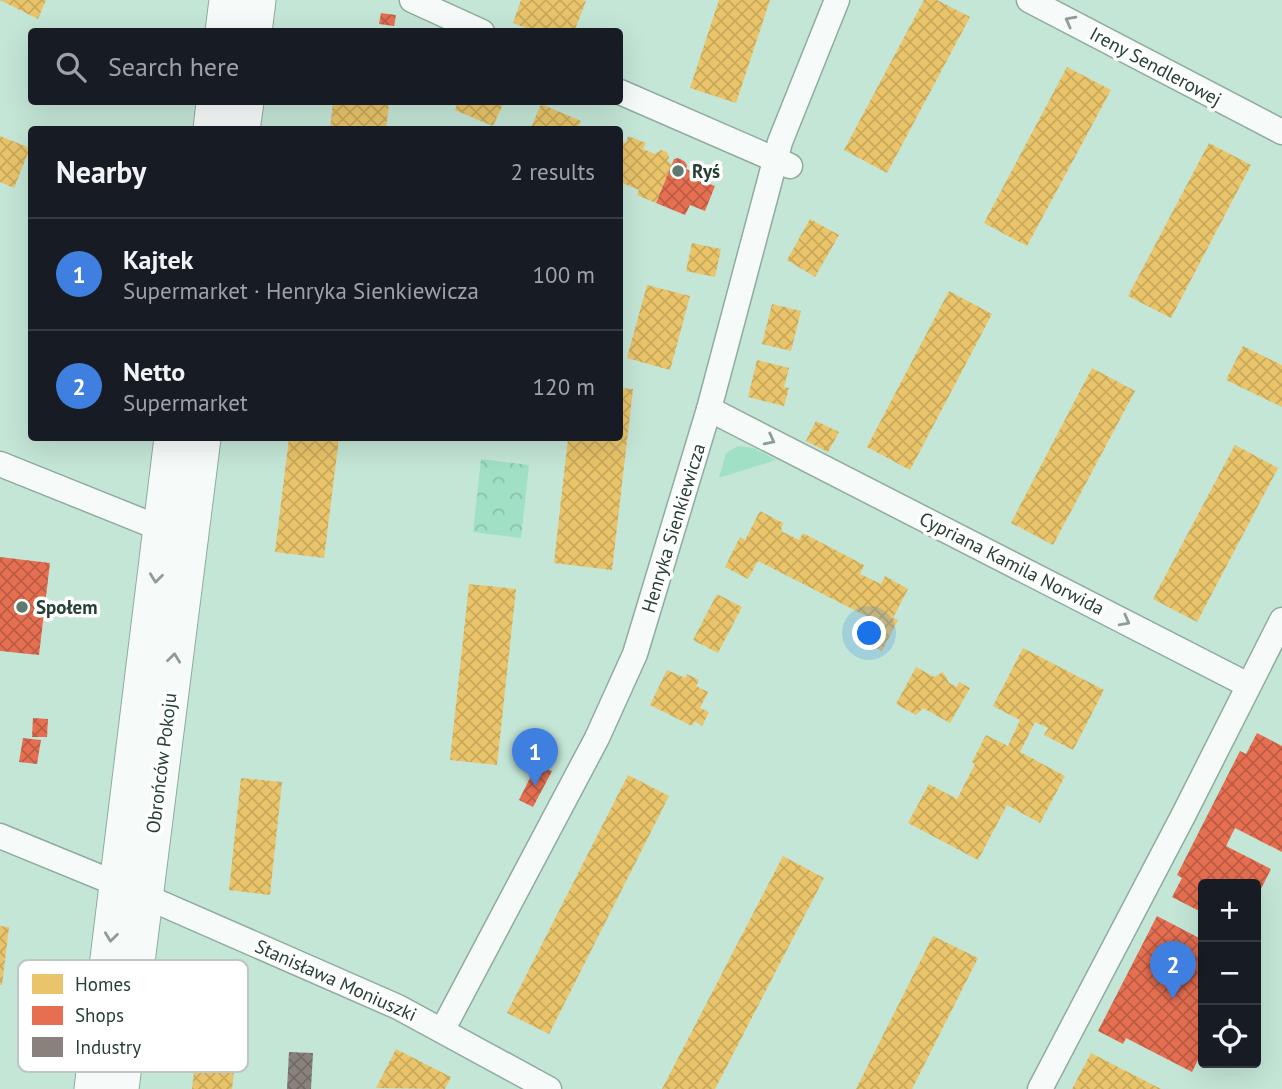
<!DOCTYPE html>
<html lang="en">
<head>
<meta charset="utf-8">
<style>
	:root { --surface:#171b24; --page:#242831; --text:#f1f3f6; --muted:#9ea1a6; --line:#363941; --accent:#5e7a6e }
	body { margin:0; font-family:"PT Sans",sans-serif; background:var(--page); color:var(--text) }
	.controls { position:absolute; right:21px; bottom:21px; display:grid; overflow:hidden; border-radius:7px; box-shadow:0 7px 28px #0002 }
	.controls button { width:63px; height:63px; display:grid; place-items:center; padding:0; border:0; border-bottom:2px solid var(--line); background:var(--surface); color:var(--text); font:35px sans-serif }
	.you { position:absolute; left:870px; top:634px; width:24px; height:24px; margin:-18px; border:5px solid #fff; border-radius:50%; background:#1a73e8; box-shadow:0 0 0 10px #1a73e833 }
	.badge { display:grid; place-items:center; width:46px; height:46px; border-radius:50%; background:var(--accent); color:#fff; font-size:23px; font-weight:700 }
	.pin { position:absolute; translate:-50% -58px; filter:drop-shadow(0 2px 4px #0008) }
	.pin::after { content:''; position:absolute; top:37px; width:24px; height:21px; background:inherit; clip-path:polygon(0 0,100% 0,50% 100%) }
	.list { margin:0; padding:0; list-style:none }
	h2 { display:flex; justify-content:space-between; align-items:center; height:91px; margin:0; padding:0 28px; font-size:30px }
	h2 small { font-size:23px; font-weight:400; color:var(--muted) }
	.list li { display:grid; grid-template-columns:46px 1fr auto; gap:21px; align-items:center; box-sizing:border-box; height:112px; padding:0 28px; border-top:2px solid var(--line) }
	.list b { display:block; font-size:26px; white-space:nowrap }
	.list p { margin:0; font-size:23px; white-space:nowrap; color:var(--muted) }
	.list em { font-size:23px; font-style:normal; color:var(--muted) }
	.icon { flex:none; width:38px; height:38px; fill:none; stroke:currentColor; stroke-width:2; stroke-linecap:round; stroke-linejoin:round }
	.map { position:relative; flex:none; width:1282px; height:1089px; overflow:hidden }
	.search { position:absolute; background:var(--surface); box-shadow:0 7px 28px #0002; left:28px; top:28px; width:595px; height:77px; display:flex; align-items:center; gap:18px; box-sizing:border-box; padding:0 24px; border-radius:7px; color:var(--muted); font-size:26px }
	.panel { position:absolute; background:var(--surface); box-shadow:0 7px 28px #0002; left:28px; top:126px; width:595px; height:315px; border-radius:7px }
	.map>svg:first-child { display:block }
	.grass { fill:#a0e0c5 }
	.park { fill:url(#park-crowns) }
	.homes { fill:url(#homes-cross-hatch) }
	.shops { fill:url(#shops-cross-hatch) }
	.industry { fill:url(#industry-cross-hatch) }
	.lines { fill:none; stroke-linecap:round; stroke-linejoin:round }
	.minor-casing { stroke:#90ab9f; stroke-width:27 }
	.primary-casing { stroke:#90ab9f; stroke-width:39 }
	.minor { stroke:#f6fbf9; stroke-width:24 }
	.primary { stroke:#f6fbf9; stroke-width:37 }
	.oneway { stroke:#8e9e97 }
	.poi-dot { fill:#5e7a6e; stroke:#fff; stroke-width:2.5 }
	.labels { text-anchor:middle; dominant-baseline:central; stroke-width:7; stroke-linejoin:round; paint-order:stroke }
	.street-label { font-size:19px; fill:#274035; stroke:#fff }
	.poi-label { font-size:19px; font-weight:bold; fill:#274035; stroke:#fff; text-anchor:start }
	.key { fill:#fff; stroke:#bec6c2; stroke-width:2 }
	.key-label { font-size:19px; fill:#274035 }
</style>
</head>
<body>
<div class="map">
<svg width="1282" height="1089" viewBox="0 0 1282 1089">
	<defs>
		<pattern id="park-crowns" width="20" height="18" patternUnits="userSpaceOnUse" patternTransform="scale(1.75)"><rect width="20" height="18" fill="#a0e0c5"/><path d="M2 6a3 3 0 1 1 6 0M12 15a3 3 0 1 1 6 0" fill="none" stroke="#8ac1aa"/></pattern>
		<pattern id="homes-cross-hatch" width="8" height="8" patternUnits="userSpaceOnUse" patternTransform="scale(1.75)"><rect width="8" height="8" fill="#e9c46a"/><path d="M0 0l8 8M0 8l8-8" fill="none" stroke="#c8a95c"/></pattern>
		<pattern id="shops-cross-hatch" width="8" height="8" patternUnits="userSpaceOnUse" patternTransform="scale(1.75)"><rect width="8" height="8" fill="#e76f51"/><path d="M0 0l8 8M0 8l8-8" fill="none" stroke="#bb5d44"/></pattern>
		<pattern id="industry-cross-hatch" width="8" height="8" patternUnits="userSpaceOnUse" patternTransform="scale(1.75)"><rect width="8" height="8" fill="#8a817c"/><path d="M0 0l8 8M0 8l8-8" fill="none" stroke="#716b66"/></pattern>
	</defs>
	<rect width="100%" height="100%" fill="#c4e6d7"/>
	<polygon class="grass" points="738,446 754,448 776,460 719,478 726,453"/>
	<polygon class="park" points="481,459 529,465 521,538 473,532"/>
	<g class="homes">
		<polygon points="0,0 46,0 38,19"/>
		<polygon points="521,0 582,0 586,1 574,32 536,32 513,23"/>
		<polygon points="719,0 770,0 736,103 690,88"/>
		<polygon points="924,0 937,0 970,17 887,173 844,150"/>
		<polygon points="1067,67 1111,90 1027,246 984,223"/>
		<polygon points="333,102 389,102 386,130 330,130"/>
		<polygon points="458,102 504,102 493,126 455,110"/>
		<polygon points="541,104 581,121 577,130 530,130"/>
		<polygon points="0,136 30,148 14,188 0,182"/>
		<polygon points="628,136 646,143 643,149 655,154 661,150 667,152 669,157 667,161 672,164 656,203 637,195 639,190 620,182 620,140 626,143"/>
		<polygon points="1209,143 1251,165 1171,318 1128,296"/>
		<polygon points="810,219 839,235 815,277 787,260"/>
		<polygon points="692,243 721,249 715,277 686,271"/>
		<polygon points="647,285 690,296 670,370 627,358"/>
		<polygon points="949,291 992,314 910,470 867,447"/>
		<polygon points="772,304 801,311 791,351 762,344"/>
		<polygon points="1243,346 1282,365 1282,407 1226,380"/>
		<polygon points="757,360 789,368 784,387 789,388 784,406 748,397"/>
		<polygon points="1092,368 1135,391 1053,545 1011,523"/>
		<polygon points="620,388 633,389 612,570 554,563 568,438 620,438"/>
		<polygon points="816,421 839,432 828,452 806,441"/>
		<polygon points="289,438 339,438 324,558 275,552"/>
		<polygon points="1235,445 1278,468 1197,622 1153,599"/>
		<polygon points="760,511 783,523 781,531 799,540 803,533 864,565 860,574 881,584 885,576 908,589 893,618 898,620 882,651 861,640 872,619 758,561 748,579 725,567 740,537 745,540"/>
		<polygon points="469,584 516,589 497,765 450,760"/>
		<polygon points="717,594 742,607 718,653 693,640"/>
		<polygon points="1023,648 1104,690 1073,750 1044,735 1048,728 1035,722 1020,752 1065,776 1040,823 1007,805 978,860 908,823 929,784 957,799 975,764 972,762 986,735 1008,746 1020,720 993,706"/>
		<polygon points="916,667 934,677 943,672 949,683 957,687 959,682 970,688 950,723 923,708 916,715 896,704"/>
		<polygon points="667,670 685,678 687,674 699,680 696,686 708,692 700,708 709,712 702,726 694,721 692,726 650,705"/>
		<polygon points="628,775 669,796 549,1034 507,1013"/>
		<polygon points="241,778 282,782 270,895 229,890"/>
		<polygon points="783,856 824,878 715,1089 662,1089"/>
		<polygon points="0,926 9,927 2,985 0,985"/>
		<polygon points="933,936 978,958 912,1089 856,1089"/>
		<polygon points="199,1025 239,1029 232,1089 192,1089"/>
		<polygon points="396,1049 451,1077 445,1089 376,1088"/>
		<polygon points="1091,1053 1161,1089 1072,1089"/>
	</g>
	<g class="shops">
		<polygon points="381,13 396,15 394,26 379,24"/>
		<polygon points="678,158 684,161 687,165 686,169 706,177 704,182 715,186 705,211 690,205 685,215 656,203 674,159"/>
		<polygon points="0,557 50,563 39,655 0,651"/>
		<polygon points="33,718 48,719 47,737 32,737"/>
		<polygon points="1257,733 1282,746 1282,852 1235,828 1226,846 1271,869 1256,899 1256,884 1203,884 1203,913 1172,897 1182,878 1177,875 1240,751 1246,754"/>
		<polygon points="23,738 41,740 37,764 19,762"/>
		<polygon points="537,764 552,771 533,807 519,800"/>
		<polygon points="1157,916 1203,940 1203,1050 1192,1072 1126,1038 1123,1044 1098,1031"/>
	</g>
	<polygon class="industry" points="289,1052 313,1053 311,1089 287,1089"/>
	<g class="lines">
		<defs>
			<g id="minor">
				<polyline points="412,0 482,32"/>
				<polyline points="1029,0 1282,132"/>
				<polyline points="620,92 790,166"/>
				<polyline points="709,409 1248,685"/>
				<polyline points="0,464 162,529"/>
				<polyline points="0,836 117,884 398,1007 549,1089"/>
				<polyline points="443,1029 597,738 635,654 709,409 780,142 837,0"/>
				<polyline points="1040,1089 1183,816 1282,620"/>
			</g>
			<g id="primary">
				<polyline points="224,32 228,0"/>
				<polyline points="253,32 257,0"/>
				<polyline points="212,130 215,102"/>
				<polyline points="241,130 245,102"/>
				<polyline points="93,1089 173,438"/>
				<polyline points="120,1089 202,438"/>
			</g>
		</defs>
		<use href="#minor" class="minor-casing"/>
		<use href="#primary" class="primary-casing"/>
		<use href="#minor" class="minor"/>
		<use href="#primary" class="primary"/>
	</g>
	<defs><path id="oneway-chevron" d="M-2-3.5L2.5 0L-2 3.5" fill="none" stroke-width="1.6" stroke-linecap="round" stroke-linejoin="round" transform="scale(1.75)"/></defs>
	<g class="oneway">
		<use href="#oneway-chevron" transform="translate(1070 21) rotate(-152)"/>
		<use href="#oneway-chevron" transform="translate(770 440) rotate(27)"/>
		<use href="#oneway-chevron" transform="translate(156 578) rotate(97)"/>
		<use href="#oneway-chevron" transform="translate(1125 621) rotate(28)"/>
		<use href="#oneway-chevron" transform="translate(174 658) rotate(-83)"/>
		<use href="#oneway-chevron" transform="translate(111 937) rotate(97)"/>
	</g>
	<g class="poi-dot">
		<circle cx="678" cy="171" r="7"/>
		<circle cx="22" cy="607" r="7"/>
	</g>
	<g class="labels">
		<g class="street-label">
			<text transform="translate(1156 66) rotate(28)">Ireny Sendlerowej</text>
			<text transform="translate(673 528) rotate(-73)">Henryka Sienkiewicza</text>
			<text transform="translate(1012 563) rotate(27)">Cypriana Kamila Norwida</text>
			<text transform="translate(161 763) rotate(-83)">Obrońców Pokoju</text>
			<text transform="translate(336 980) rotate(24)">Stanisława Moniuszki</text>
		</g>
		<g class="poi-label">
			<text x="692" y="171">Ryś</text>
			<text x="36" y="607">Społem</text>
		</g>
	</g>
	<rect x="18" y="960" width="230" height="112" rx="10" class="key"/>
	<rect x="32" y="974" width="31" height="20" fill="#e9c46a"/>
	<rect x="32" y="1006" width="31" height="19" fill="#e76f51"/>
	<rect x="32" y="1037" width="31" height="20" fill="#8a817c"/>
	<g class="key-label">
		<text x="75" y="991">Homes</text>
		<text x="75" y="1022">Shops</text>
		<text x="75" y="1054">Industry</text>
	</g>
</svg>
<div class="controls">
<button>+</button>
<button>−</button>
<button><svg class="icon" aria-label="locate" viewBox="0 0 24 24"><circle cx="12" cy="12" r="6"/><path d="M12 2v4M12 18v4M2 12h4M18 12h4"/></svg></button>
</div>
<div class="you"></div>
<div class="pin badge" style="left:535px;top:786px;background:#3f7fe0">1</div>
<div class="pin badge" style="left:1173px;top:999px;background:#3f7fe0">2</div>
<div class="search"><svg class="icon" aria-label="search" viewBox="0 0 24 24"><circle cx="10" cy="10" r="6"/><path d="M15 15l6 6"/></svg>Search here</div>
<section class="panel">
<h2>Nearby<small>2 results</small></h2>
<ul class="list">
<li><span class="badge" style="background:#3f7fe0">1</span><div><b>Kajtek</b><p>Supermarket · Henryka Sienkiewicza</p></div><em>100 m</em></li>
<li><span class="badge" style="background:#3f7fe0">2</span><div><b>Netto</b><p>Supermarket</p></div><em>120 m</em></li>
</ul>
</section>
</div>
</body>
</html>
